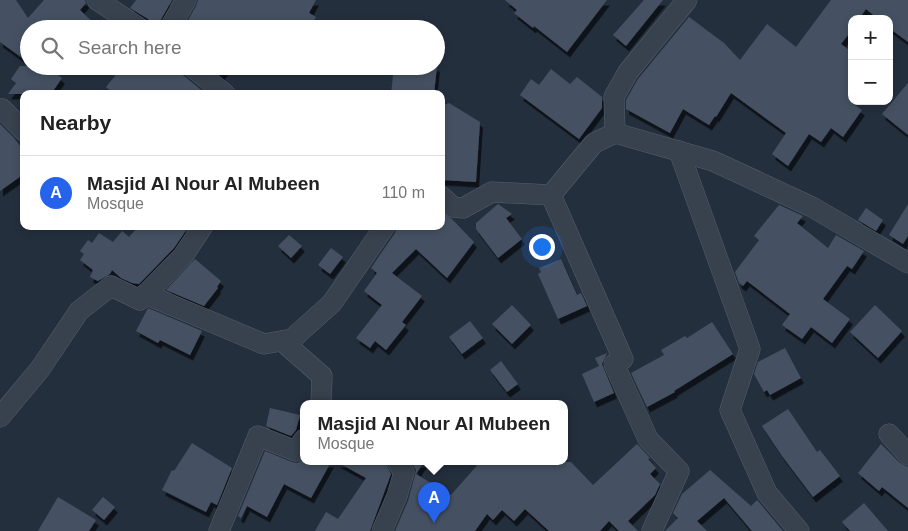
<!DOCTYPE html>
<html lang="en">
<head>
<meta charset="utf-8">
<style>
	:root { --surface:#fff; --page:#f2f2f2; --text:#222; --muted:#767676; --line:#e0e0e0; --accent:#2563eb }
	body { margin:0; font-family:Helvetica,sans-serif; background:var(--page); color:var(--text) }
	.controls { position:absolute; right:15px; top:15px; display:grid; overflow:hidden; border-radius:10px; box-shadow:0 2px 8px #0003 }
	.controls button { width:45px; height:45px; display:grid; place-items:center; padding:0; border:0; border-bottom:1px solid var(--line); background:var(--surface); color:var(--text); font:25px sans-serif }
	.you { position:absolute; left:541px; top:246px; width:18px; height:18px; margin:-12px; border:4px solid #fff; border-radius:50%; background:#1a73e8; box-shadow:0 0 0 8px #1a73e833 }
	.badge { display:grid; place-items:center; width:32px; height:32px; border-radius:50%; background:var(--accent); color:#fff; font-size:16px; font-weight:700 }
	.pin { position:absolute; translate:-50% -41px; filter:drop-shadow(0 1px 2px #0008) }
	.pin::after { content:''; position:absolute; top:26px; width:18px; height:15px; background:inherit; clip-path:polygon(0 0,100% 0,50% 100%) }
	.popup { position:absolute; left:300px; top:400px; width:268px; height:65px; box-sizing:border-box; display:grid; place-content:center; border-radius:10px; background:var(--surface); filter:drop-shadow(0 1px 4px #0005); font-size:16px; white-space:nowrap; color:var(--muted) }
	.popup b { font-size:19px; color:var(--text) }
	.popup::after { content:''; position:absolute; left:50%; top:100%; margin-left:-10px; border:10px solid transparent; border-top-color:var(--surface) }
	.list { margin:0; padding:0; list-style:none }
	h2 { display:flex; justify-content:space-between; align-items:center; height:65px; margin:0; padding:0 20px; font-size:21px }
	h2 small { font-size:16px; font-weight:400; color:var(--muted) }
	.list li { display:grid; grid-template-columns:32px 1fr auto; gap:15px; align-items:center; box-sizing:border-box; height:75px; padding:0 20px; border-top:1px solid var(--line) }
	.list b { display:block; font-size:19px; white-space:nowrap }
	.list p { margin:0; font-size:16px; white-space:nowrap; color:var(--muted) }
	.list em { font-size:16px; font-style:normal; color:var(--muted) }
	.icon { flex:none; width:28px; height:28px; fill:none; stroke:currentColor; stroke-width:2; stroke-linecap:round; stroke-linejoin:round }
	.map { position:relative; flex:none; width:908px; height:531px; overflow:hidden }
	.search { position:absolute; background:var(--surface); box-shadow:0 2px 8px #0003; left:20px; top:20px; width:425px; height:55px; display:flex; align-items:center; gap:12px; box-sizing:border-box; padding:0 18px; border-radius:28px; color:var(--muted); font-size:19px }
	.panel { position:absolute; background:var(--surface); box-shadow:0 2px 8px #0003; left:20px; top:90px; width:425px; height:140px; border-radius:10px }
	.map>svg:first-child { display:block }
	.building { fill:#455162; filter:url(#shadow) }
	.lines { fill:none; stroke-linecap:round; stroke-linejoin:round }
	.minor-casing { stroke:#565f6c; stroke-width:21 }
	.minor { stroke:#38414e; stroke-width:20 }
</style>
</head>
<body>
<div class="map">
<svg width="908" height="531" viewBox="0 0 908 531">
	<defs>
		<filter id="shadow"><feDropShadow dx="3" dy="5.5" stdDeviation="0" flood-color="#0009"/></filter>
	</defs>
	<rect width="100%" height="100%" fill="#242f3e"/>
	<g class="building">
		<polygon points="0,0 16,0 28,18 44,0 85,0 86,3 80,10 100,29 29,29 29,63 0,42"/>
		<polygon points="136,0 172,0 159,23 157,29 153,29 151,23 148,19 130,8"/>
		<polygon points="198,0 316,0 309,13 316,17 309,29 183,29 196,6"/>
		<polygon points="505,0 607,0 567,52 534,26 533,28 514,13 517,10"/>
		<polygon points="644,0 663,0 626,46 613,35"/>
		<polygon points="831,0 908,0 908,42 889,28 889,19 878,19 866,9 859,19 852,19 852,30 841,44 852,52 852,103 862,110 843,137 831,128 821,142 809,134 788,166 772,154 786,133 731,93 716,117 715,116 709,125 683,109 670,133 626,109 626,100 638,79 689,17 724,43 740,60 767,24 796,47"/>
		<polygon points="20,66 45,66 62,78 51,94 8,94 16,83 11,79"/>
		<polygon points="123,66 179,66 183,75 206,94 114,94 106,87"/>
		<polygon points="210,66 228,66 221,75"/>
		<polygon points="394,66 437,66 434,94 391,94"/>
		<polygon points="551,69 570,84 577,77 602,97 602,108 579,139 520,95 531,79 539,85"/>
		<polygon points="908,83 908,135 882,114"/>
		<polygon points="449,103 480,122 476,182 441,180 443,151 441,151 441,106"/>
		<polygon points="0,124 14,138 24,151 24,174 0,191"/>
		<polygon points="498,204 512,214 506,218 522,239 498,258 476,229 476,223"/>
		<polygon points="908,204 908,236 903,244 889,235"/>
		<polygon points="779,205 803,216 797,223 828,248 836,235 864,251 852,269 847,266 823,299 850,319 832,343 811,327 802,339 782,325 790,314 747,281 743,286 739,283 735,272 759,240 754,236"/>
		<polygon points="866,208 883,220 876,231 858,220"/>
		<polygon points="441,212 451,218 474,242 447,278 416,249 392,273 422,296 402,322 406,325 386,350 375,341 370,348 356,338 382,305 364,291 377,273 371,268 395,233 397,226 441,226"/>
		<polygon points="139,226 189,226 174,248 139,284 132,283 121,278 112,270 110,274 98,281 90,277 93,270 80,260 84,254 80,251 88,240 92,243 99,233 113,242 122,231 129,237"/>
		<polygon points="289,235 302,246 291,258 278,246"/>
		<polygon points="331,248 343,257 330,274 318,265"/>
		<polygon points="195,259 221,281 217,287 218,288 204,306 166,290"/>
		<polygon points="561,259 577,295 581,293 587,306 558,319 538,274 541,272 539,268"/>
		<polygon points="512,305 531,325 512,344 492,324"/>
		<polygon points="875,305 902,331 878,358 850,332"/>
		<polygon points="148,308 202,331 190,355 160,340 158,343 136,331"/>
		<polygon points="470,321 483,338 462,354 449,337"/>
		<polygon points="712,322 733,354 674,391 675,392 647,407 631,373 664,355 661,350 685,336 687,338"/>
		<polygon points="785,348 801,378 770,395 767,390 764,392 754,374 758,362"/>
		<polygon points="607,353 602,364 614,393 594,402 582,374 599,366 595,358"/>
		<polygon points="501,361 518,384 507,392 490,370"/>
		<polygon points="270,408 300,415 296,430 291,436 266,426"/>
		<polygon points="788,409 817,452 820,450 840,476 813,497 782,456 762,426"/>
		<polygon points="192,443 232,468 217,505 211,502 206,512 162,490 172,470 174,471"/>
		<polygon points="637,444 650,458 648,459 656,468 650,474 660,484 655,495 628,521 638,531 619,531 609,521 600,531 549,531 525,509 514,521 502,510 493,520 487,514 475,531 395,531 408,501 415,475 416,470 411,462 424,462 416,474 451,495 480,462 571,462 593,485"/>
		<polygon points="881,444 900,463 908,467 908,508 882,487 879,491 858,473"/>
		<polygon points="265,451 292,462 297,463 304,459 304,462 331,462 311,498 284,484 267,517 247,506 241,518 238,516"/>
		<polygon points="337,462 385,462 391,474 370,531 315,531 326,512 338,519 366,478"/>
		<polygon points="710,470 751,506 757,500 783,531 752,531 724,498 697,521 707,531 665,531 678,518 673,513 682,494"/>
		<polygon points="58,497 96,520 89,531 38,531"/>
		<polygon points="103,497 115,507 104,520 92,510"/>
		<polygon points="864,503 888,531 850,531 842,522"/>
	</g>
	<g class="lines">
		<defs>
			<g id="minor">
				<polyline points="97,0 141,29"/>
				<polyline points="169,29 186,0"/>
				<polyline points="191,66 225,94"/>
				<polyline points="0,110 2,109 24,131"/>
				<polyline points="615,133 713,161 812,207 908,263"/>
				<polyline points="679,151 750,349 730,410 767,493 799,531"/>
				<polyline points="441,196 453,207 463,208 492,192 551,195"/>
				<polyline points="145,294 264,344 292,339 332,303 385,226"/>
				<polyline points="282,341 322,376 321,404"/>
				<polyline points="0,417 40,369 79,311 111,286 140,300 183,256 203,226"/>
				<polyline points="889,434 908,455"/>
				<polyline points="219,531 258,436 296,451 304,439"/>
				<polyline points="382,531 397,496 404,472 397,462"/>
				<polyline points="652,531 679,471 648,439 614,364 623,359 551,195 594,143 615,133 614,97 628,72 687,0"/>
			</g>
		</defs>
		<use href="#minor" class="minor-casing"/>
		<use href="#minor" class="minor"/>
	</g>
</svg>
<div class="controls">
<button>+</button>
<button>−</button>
</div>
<div class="you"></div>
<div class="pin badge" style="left:434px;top:523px">A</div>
<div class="popup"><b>Masjid Al Nour Al Mubeen</b>Mosque</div>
<div class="search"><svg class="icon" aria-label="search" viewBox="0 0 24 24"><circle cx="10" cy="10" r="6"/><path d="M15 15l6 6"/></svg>Search here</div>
<section class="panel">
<h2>Nearby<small></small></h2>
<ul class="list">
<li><span class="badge">A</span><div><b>Masjid Al Nour Al Mubeen</b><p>Mosque</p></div><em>110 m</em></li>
</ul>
</section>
</div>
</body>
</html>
